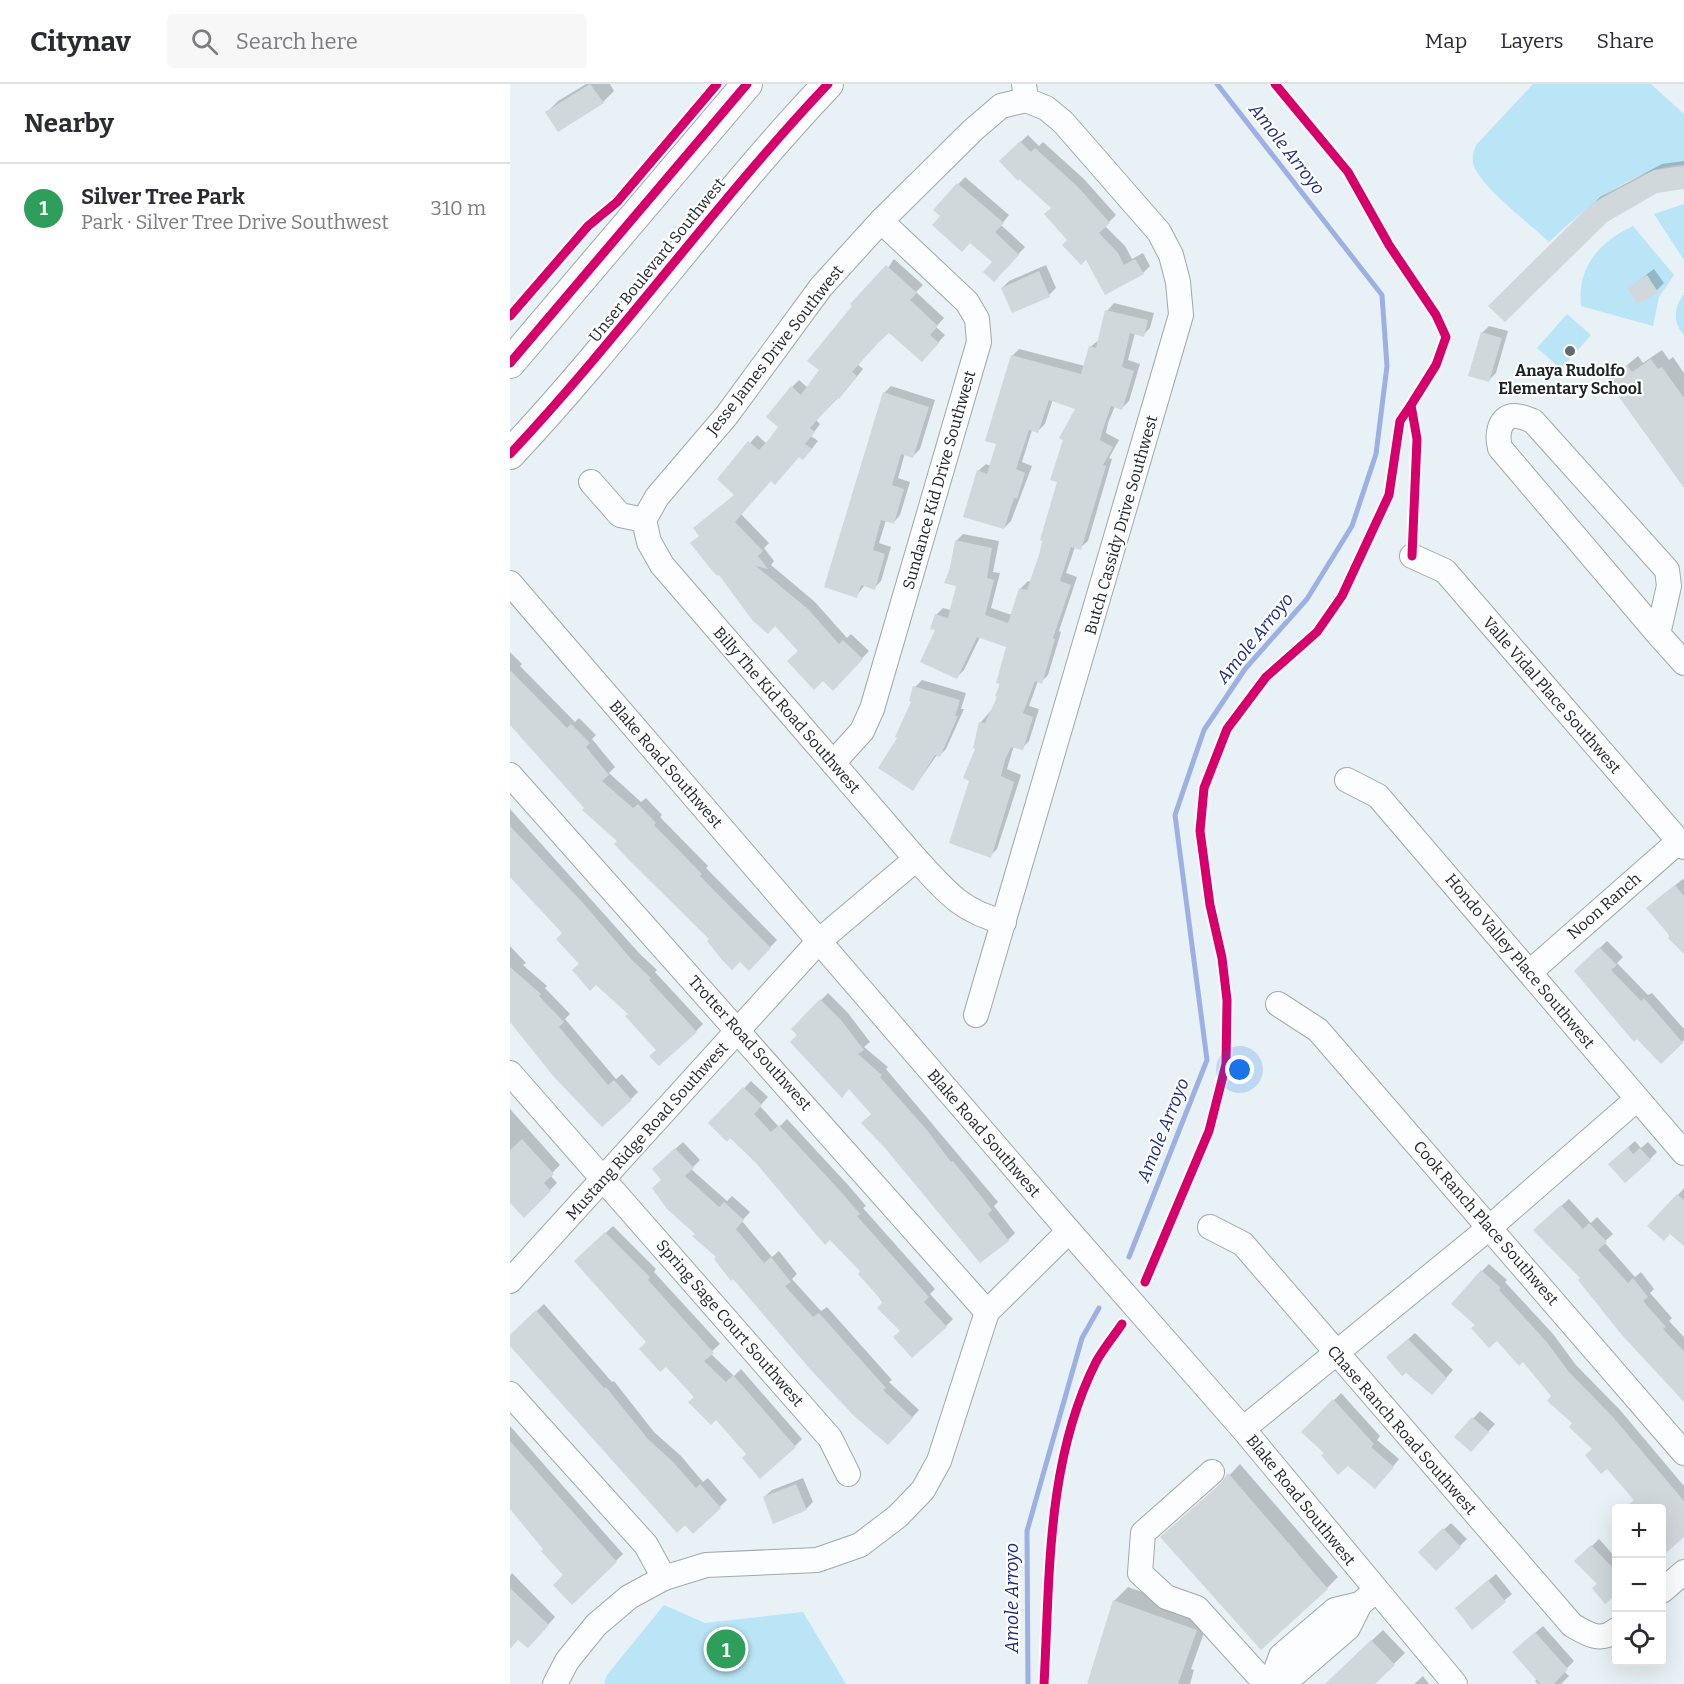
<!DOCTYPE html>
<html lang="en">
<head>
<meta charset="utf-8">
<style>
	:root { --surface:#fff; --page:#f7f7f7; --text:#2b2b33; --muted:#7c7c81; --line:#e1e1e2; --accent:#636b6e }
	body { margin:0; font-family:Bitter,serif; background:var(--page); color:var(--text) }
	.controls { position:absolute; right:18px; bottom:18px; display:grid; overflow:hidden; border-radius:6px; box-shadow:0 6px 24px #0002 }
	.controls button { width:54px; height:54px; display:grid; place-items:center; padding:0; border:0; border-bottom:2px solid var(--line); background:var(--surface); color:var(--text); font:30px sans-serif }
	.you { position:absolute; left:730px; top:986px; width:21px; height:21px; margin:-15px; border:4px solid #fff; border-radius:50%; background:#1a73e8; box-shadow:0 0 0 9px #1a73e833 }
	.badge { display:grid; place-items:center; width:39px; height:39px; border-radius:50%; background:var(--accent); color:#fff; font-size:20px; font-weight:700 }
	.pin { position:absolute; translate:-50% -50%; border:3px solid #fff; box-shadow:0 2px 6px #0006 }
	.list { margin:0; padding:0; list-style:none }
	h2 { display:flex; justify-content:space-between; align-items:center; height:78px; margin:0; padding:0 24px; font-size:26px }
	h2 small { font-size:20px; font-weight:400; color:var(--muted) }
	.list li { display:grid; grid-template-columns:39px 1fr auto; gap:18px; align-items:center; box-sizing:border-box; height:90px; padding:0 24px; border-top:2px solid var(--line) }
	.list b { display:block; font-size:22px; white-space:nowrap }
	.list p { margin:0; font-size:20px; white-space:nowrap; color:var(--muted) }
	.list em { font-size:20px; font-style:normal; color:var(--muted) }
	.icon { flex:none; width:33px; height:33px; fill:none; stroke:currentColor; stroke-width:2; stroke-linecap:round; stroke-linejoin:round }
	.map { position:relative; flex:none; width:1174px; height:1600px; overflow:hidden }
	header { display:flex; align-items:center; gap:36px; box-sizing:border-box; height:84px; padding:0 30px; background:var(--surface); border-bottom:2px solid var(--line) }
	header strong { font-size:28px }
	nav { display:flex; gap:33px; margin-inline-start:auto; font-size:21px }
	.search { width:420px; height:54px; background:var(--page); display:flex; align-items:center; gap:15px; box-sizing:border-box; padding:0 21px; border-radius:6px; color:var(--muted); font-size:22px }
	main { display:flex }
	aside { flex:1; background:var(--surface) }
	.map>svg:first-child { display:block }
	.green { fill:#bae5f6 }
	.shadow { fill:#0003 }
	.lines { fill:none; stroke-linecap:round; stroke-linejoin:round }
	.stream { stroke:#9db0e3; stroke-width:5 }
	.building { fill:#d1d8dc }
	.minor-casing { stroke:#a1a8ab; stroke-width:26 }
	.major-casing { stroke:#a1a8ab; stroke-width:32 }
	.minor { stroke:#fcfdfe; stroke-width:24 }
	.major { stroke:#fcfdfe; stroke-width:30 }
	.cycleway-casing { stroke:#fff; stroke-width:13 }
	.cycleway { stroke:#d6006c; stroke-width:9 }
	.poi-dot { fill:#636b6e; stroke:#fff; stroke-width:2 }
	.labels { text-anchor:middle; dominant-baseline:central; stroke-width:4.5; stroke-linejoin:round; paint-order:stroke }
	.street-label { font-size:16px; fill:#1c2325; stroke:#fff }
	.poi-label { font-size:16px; font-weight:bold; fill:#1c2325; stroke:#fff }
	.water-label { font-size:18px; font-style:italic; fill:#1d2b7d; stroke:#fff }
</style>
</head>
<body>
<header>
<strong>Citynav</strong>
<div class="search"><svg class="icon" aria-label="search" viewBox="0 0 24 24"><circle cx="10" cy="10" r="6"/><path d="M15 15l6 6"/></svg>Search here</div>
<nav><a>Map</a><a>Layers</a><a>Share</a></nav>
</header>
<main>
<aside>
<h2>Nearby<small></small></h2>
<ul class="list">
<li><span class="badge" style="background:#2e9e5b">1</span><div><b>Silver Tree Park</b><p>Park · Silver Tree Drive Southwest</p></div><em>310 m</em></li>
</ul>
</aside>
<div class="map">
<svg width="1174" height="1600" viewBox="0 0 1174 1600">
	<rect width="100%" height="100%" fill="#e8f1f5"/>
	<g class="green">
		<path d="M 1023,0 L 1141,0 L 1174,30 L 1174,80 C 1118,86 1078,122 1039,158 C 1019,139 980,110 967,88 C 961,79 962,70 966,61 Z"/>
		<polygon points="1174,120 1174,176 1144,130"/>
		<path d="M 1123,142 L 1164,191 L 1149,213 L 1143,242 L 1071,222 C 1067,183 1089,158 1123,142 Z"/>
		<path d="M 1174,210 L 1174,251 C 1162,238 1164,223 1174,210 Z"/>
		<polygon points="1057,230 1081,251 1051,285 1027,264"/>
		<polygon points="154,1521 195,1539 293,1528 336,1600 94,1600 97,1591"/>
	</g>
	<g class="shadow">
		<polygon points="76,0 100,0 104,7 93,18 48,46 37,28 48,17"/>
		<polygon points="518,51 529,62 533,58 574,95 606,131 595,142 615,162 622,175 633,169 640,182 633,189 577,174 559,156 543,124 491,77"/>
		<polygon points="1174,77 1174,103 1147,107 1096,137 981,222 1090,113 1152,80"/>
		<polygon points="455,93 499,131 491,141 515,163 491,189 484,178 425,126"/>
		<polygon points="384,175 413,201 406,208 434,234 426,243 435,251 419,269 379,247 347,280 353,285 336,306 306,336 310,340 301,352 308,357 300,367 293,374 290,372 261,396 231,430 259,459 254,464 264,477 261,481 305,518 337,554 341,550 359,567 323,605 191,451 226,410 209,395 247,351 257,360 270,343 282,303 289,296 298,304"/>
		<polygon points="536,181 546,204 539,211 502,227 492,204 499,197"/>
		<polygon points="1144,185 1154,199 1147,206 1119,204"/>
		<polygon points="604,219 644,229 640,244 633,251 625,249 618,276 630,280 619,317 612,324 605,322 598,339 596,349 609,356 599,374 602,375 578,457 570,464 565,463 556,489 567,493 549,547 551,548 538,591 531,598 528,597 519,622 529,625 519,657 512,664 504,662 502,668 497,685 511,691 487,765 480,772 461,696 471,638 485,622 498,562 470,553 454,586 447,593 427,545 426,531 433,524 441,526 448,501 441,485 446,457 453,450 489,457 483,488 490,489 481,524 502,531 511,504 518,497 521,498 532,468 567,324 543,315 535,340 528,347 522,346 512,378 522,382 501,437 494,444 468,387 476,380 481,382 488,359 502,272 509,265 575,282 580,263 589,256 597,227"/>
		<polygon points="979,242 998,247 986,289 978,297 972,249"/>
		<polygon points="1152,266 1159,276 1163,273 1174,289 1174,402 1099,296 1128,272 1133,279"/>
		<polygon points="381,302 425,316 410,365 403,372 395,369 388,394 400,398 390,431 383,439 376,436 369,459 381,463 371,497 364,504 355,501 346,512 374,309"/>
		<polygon points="0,568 12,580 10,582 65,638 69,634 86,651 82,655 105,683 99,689 131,718 136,714 152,731 150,733 198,782 196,784 267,856 239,885 76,724 0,639"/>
		<polygon points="412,596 456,609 451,625 454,625 436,665 429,672 427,671 403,705 389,653 403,617 405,603"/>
		<polygon points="0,725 129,869 147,886 145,888 193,940 186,947 147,966 120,930 71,879 54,849 0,791"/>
		<polygon points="1173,795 1174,796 1174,864 1160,854 1145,817"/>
		<polygon points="1097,857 1113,873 1107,879 1138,911 1142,909 1174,945 1174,956 1151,978 1066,887"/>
		<polygon points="0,862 16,879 13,881 37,902 35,904 60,930 55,935 106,995 112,990 128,1008 121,1015 30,969 0,935"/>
		<polygon points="318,909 338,929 360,958 354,963 378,983 376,985 488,1118 484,1122 505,1149 498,1156 363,1029 283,945"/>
		<polygon points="241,997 258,1013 250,1022 269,1043 277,1035 339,1102 356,1122 353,1124 425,1205 420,1210 443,1235 436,1242 391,1247 352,1187 220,1052 200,1039"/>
		<polygon points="0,1025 50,1081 40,1091 47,1099 14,1132 0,1117"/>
		<polygon points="1125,1057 1131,1064 1138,1058 1147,1068 1140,1075 1107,1073"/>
		<polygon points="173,1058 190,1076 181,1085 217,1117 222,1112 240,1128 232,1137 262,1173 269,1167 287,1190 282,1195 311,1227 317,1223 382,1296 379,1298 409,1326 385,1352 187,1149 153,1096 151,1078"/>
		<polygon points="1174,1104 1174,1160 1161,1148 1168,1111"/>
		<polygon points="1059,1115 1081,1139 1087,1133 1103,1150 1094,1158 1125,1193 1131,1188 1144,1205 1140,1209 1162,1234 1159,1237 1174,1253 1174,1316 1112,1249 1032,1139"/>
		<polygon points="103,1142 146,1185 144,1188 210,1260 200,1269 224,1292 231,1285 292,1355 285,1362 238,1370 66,1177"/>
		<polygon points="979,1180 997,1196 995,1198 1043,1250 1066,1281 1110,1326 1174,1402 1174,1451 1157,1466 1152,1459 1152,1424 1126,1415 1014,1275 967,1241 972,1187"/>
		<polygon points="34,1220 102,1298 104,1297 144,1348 171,1372 193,1398 198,1394 217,1416 183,1448 0,1260 0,1253"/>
		<polygon points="905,1249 943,1286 929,1302 885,1267"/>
		<polygon points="831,1309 870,1352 867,1356 889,1375 872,1396 816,1368 794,1348"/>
		<polygon points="970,1327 985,1340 968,1359 946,1353"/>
		<polygon points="0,1342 113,1470 62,1519 55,1491 0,1422"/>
		<polygon points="730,1380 828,1493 817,1504 715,1396"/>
		<polygon points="293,1394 303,1418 296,1425 254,1413 262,1406"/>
		<polygon points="941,1439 957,1455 926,1485 910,1468"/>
		<polygon points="1089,1455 1106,1474 1106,1508 1089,1499 1067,1477"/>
		<polygon points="2,1489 45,1533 25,1555 9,1554 0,1563 0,1492"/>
		<polygon points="986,1490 1002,1510 962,1543 954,1517"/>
		<polygon points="618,1503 700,1532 681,1585 684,1586 680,1600 579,1600 604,1517"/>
		<polygon points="1033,1542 1064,1577 1054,1587 1059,1592 1051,1600 1028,1600 1025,1597 1027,1595 1011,1561"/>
		<polygon points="873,1546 895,1569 863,1600 816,1600"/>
		<polygon points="913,1592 919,1600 904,1600"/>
	</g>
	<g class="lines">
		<g class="stream">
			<polyline points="619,1173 697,976 665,731 694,646 735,585 797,515 842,442 866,370 877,282 872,211 707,0"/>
			<polyline points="518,1600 517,1447 572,1254 589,1224"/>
		</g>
	</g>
	<g class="building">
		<polygon points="80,0 94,19 48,48 35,28"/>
		<polygon points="510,57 521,68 525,64 567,102 600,139 589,149 608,169 614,181 625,175 634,190 595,211 576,176 571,181 552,161 557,156 534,130 541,124 509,95 508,97 489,77"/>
		<polygon points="1174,82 1174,105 1147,109 1097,138 995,238 978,222 1081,120 1144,86"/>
		<polygon points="447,99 494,139 485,148 509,171 484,198 473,188 482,178 460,159 452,168 422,141 430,132 423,126"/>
		<polygon points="376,181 407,209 400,216 428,242 420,251 429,259 412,278 379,249 368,259 342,288 347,292 329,315 327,314 300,344 305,348 295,360 302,365 293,376 289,373 265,401 261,397 225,438 253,467 248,472 258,485 246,482 298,525 329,560 333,556 353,575 323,607 313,597 304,606 277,577 288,567 265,542 258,550 242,536 209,491 207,492 200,484 180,459 189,452 183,444 224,411 207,395 238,357 249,366 260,354 268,343 256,333 281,302 291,311 309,286 297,277 342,222 340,220"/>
		<polygon points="529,187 540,213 502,229 491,204"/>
		<polygon points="1137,191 1148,208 1128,220 1117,204"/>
		<polygon points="595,226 638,236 634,253 620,249 612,283 624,287 612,326 601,322 592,348 590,356 603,363 593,381 596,382 571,466 561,463 550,497 561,501 543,554 545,555 532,600 525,597 513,629 523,633 513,666 501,663 495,676 491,692 504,698 481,774 439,759 459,697 453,694 465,665 463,664 469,638 475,639 487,613 485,612 490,600 486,599 496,563 467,553 447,595 410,578 425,546 420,545 425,530 438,534 446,502 434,499 440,484 445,456 482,464 477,494 484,496 475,531 498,539 509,504 517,506 530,468 532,457 530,456 547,398 540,396 553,356 549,354 565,325 539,316 528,349 519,346 506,385 515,389 507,415 504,414 494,445 453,433 467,386 477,390 486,360 475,357 501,271 571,290 579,262 586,264"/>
		<polygon points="971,248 992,254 979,298 958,292"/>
		<polygon points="1141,275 1148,285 1152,283 1174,314 1174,404 1097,296 1117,281 1122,288"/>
		<polygon points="373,308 419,323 403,374 391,370 382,401 394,405 384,440 371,436 363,466 375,470 365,506 351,501 347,514 314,503"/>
		<polygon points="0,586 57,644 61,640 80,659 76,663 99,691 92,697 123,724 128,720 146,739 144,741 192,790 190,792 261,864 239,887 230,878 222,886 212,876 197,857 199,855 118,775 104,760 107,757 72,726 74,724 0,641"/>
		<polygon points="403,602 450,616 445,632 448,632 430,673 425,671 403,707 368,684 387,654 385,653 401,618 399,617"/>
		<polygon points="0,742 74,820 122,876 141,894 139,896 187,948 149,982 139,972 146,966 115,932 118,930 86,901 80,907 62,886 69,880 46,855 52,849 0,793"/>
		<polygon points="1165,801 1174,812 1174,870 1158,854 1160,852 1136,824"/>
		<polygon points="1089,863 1107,881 1101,886 1131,917 1134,914 1173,959 1151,980 1127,955 1124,958 1064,887"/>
		<polygon points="0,883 31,910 29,912 54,938 49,943 98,1001 104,996 122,1016 92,1043 44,993 0,938"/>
		<polygon points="310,915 331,936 354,966 348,970 372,991 370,993 417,1046 441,1078 443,1077 482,1126 478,1130 499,1157 470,1179 375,1064 351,1039 361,1030 339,1005 332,1014 280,958 287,951 281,945"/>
		<polygon points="233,1003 252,1021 244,1030 261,1048 269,1041 332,1109 350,1130 347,1132 419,1213 414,1218 437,1243 402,1274 383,1253 390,1247 367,1224 373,1218 348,1190 350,1187 320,1156 315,1161 246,1079 220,1054 217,1058 198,1039"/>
		<polygon points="12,1055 44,1090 34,1099 41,1107 14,1134 0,1119 0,1066"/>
		<polygon points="1118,1063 1123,1070 1130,1064 1141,1076 1115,1099 1098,1080"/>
		<polygon points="165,1064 184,1084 175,1092 209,1123 214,1118 234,1136 226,1145 254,1179 261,1173 281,1198 275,1202 303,1233 309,1229 376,1304 373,1306 403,1334 378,1361 344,1332 300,1285 223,1195 221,1197 204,1175 206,1173 182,1152 185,1150 157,1125 142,1104 151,1096 142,1085"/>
		<polygon points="1167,1110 1174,1116 1174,1162 1160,1150 1154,1157 1137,1142"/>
		<polygon points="1051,1121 1073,1145 1079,1139 1097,1158 1088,1166 1118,1199 1123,1194 1138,1213 1133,1217 1156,1243 1153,1245 1174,1267 1174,1318 1111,1250 1068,1196 1070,1194 1023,1146"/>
		<polygon points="95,1148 140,1193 138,1196 204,1269 194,1277 216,1298 223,1291 286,1363 250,1395 232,1374 236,1370 206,1336 201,1341 178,1318 184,1313 156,1283 150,1288 129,1265 136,1258 64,1177"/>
		<polygon points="971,1186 991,1204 989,1206 1036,1257 1059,1288 1103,1333 1174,1417 1174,1453 1157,1468 1152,1461 1152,1425 1114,1425 1124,1416 1097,1385 1091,1390 1075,1371 1082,1365 1059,1343 1062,1339 1037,1317 1041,1312 1013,1278 1009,1282 987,1257 979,1264 961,1244 965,1241 941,1220"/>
		<polygon points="26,1226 94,1304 96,1303 138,1355 164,1379 186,1404 190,1400 211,1424 183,1450 175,1441 167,1449 0,1262 0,1251"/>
		<polygon points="898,1255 937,1294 922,1311 896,1289 892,1292 876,1273"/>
		<polygon points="823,1315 864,1360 861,1363 884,1383 865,1405 838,1382 828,1391 811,1371 814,1369 791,1348"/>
		<polygon points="962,1333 979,1348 961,1368 944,1353"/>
		<polygon points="0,1357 107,1478 62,1521 43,1501 53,1491 31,1467 33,1465 0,1425"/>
		<polygon points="718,1389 818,1505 751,1566 650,1453 711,1399"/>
		<polygon points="286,1400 297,1426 263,1440 253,1413"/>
		<polygon points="933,1444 951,1463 926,1487 908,1468"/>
		<polygon points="1081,1461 1107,1488 1107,1510 1095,1520 1082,1504 1087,1500 1064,1477"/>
		<polygon points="978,1496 996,1518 962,1546 945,1524"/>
		<polygon points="0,1504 39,1541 18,1564 8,1556 0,1565"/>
		<polygon points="603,1516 687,1546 668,1600 577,1600"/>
		<polygon points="1025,1548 1058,1585 1044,1600 1030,1600 1002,1568"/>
		<polygon points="861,1556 885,1581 865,1600 815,1600"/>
	</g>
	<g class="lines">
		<defs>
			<g id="minor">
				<path d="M 81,398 L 110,431 L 134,436 L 139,458 L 152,481 L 406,775 C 436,807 450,827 494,838"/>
				<polyline points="134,436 147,413 217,331 311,203 371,137 463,46 491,22 516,16"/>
				<polyline points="902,472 935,487 1174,763"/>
				<polyline points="0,499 559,1147 733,1345 945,1600"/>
				<path d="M 1148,550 L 1159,502 L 1157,486 L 1023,337 C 1017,335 1009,331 1003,332 C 988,334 987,353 990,364 L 1148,550 L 1174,579"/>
				<polyline points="323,679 352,647 362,625 469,258 467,235 457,218 371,137"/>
				<polyline points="0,691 477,1228"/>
				<polyline points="837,696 868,712 1174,1069"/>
				<polyline points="1020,888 1169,757"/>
				<polyline points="768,920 808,946 1174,1369"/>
				<polyline points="466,931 671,231 668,198 661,171 649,148 553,38 536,24 516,16 514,0"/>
				<polyline points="0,989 320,1354 338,1390"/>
				<path d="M 700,1143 L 733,1160 L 1062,1541 C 1077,1550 1091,1559 1106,1546"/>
				<polyline points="0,1197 309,857 406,775"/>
				<polyline points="0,1310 136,1461 154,1494"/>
				<polyline points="733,1345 979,1144 1127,1015"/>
				<polyline points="702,1388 633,1449 630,1489 656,1513 687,1524 756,1600"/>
				<polyline points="1152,1507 1174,1488"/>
				<polyline points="763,1594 771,1572 825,1526 850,1520"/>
				<polyline points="45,1600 57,1577 86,1541 119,1513 154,1494 196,1481 307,1476 350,1461 388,1432 413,1406 429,1377 477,1228 559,1147"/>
				<polyline points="755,1600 763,1594 786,1589 838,1544 850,1520 865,1507"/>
			</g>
			<g id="major">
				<polyline points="0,279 237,0"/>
				<path d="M 0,370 C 112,251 206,118 318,0"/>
			</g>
		</defs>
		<use href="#minor" class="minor-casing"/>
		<use href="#major" class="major-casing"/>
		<use href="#minor" class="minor"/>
		<use href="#major" class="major"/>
		<defs>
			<g id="cycleway">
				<polyline points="765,0 838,88 879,161 926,231 936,253 926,281 901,321 907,355 902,472"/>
				<polyline points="0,232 78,142 107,118 207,0"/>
				<polyline points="0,279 237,0"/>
				<path d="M 0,370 C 112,251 206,118 318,0"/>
				<polyline points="635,1198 699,1047 716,980 717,916 712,874 700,821 690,747 694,704 717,645 756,593 807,548 832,512 879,411 890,337 901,321"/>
				<path d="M 534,1600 C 540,1492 536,1377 586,1278 C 593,1265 604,1252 612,1240"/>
			</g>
		</defs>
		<use href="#cycleway" class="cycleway-casing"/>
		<use href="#cycleway" class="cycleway"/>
	</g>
	<circle class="poi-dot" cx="1060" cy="267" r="6"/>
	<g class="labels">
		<g class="street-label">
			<text transform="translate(147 176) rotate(-51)">Unser Boulevard Southwest</text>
			<text transform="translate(265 266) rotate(-52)">Jesse James Drive Southwest</text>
			<text transform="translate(429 396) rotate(-74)">Sundance Kid Drive Southwest</text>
			<text transform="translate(611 441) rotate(-74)">Butch Cassidy Drive Southwest</text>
			<text transform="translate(1042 611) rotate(49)">Valle Vidal Place Southwest</text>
			<text transform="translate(277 626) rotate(49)">Billy The Kid Road Southwest</text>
			<text transform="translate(156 680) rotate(49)">Blake Road Southwest</text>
			<text transform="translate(1094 822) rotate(-41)">Noon Ranch</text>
			<text transform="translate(1010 877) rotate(50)">Hondo Valley Place Southwest</text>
			<text transform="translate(240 959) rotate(48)">Trotter Road Southwest</text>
			<text transform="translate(137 1047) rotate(-48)">Mustang Ridge Road Southwest</text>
			<text transform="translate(474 1049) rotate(49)">Blake Road Southwest</text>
			<text transform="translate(976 1139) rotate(49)">Cook Ranch Place Southwest</text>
			<text transform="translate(220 1239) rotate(49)">Spring Sage Court Southwest</text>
			<text transform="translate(892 1346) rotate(49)">Chase Ranch Road Southwest</text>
			<text transform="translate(791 1416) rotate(51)">Blake Road Southwest</text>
		</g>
		<g class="poi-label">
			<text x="1060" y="286">Anaya Rudolfo<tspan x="1060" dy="18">Elementary School</tspan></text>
		</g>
		<g class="water-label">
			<text transform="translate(777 65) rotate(52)">Amole Arroyo</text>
			<text transform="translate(745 554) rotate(-51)">Amole Arroyo</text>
			<text transform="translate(653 1046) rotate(-68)">Amole Arroyo</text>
			<text transform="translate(502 1514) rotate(-90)">Amole Arroyo</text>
		</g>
	</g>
</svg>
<div class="controls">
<button>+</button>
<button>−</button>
<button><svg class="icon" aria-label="locate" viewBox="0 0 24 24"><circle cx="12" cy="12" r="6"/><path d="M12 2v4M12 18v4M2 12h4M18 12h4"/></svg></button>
</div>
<div class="you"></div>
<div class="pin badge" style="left:216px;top:1565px;background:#2e9e5b">1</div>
</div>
</main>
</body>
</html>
